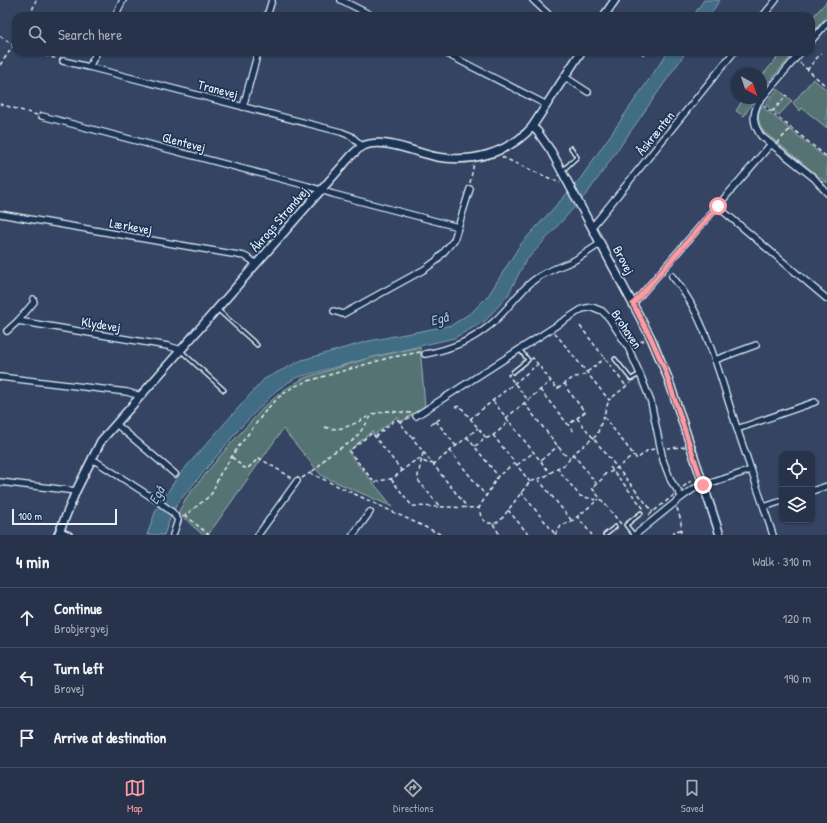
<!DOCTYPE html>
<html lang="en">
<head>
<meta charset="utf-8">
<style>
	:root { --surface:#27334a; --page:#333f54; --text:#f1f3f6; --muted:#a4aab5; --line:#434e62; --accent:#ff9aa2 }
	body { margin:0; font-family:"Patrick Hand",sans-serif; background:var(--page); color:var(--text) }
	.controls { position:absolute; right:12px; bottom:12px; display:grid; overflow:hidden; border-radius:8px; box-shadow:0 1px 3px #0004 }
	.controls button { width:36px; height:36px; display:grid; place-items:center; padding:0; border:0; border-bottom:1px solid var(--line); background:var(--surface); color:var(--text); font:20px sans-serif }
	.compass { position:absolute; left:731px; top:68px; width:36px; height:36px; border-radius:50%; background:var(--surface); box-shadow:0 1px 3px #0004; rotate:140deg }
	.scale { position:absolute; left:12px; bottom:10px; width:105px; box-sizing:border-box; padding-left:4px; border:2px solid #e8f1f8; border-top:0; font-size:11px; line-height:14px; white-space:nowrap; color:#e8f1f8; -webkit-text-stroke:3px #1d3557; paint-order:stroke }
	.stop { position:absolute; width:12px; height:12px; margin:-9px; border:3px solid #ff9aa2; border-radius:50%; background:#fff }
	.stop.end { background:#ff9aa2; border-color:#fff; box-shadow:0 1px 4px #0008 }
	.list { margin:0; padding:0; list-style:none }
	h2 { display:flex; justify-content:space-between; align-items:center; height:52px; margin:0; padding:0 16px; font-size:17px }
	h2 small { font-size:13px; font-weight:400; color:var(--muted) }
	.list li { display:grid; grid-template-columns:26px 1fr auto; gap:12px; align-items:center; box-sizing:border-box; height:60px; padding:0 16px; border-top:1px solid var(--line) }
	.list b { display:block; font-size:15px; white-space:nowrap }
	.list p { margin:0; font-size:13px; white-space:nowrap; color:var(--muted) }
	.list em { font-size:13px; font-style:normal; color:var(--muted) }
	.icon { flex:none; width:22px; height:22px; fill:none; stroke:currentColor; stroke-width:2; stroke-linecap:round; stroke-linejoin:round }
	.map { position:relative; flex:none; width:827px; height:535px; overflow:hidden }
	.search { position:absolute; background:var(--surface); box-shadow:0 1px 3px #0004; left:12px; right:12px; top:12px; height:44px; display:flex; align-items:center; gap:10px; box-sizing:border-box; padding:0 14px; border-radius:12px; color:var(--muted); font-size:15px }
	.sheet { height:232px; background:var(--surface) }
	nav { display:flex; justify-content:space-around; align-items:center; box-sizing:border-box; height:56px; border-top:1px solid var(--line); background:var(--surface); font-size:11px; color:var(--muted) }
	nav a { display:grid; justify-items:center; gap:2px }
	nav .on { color:var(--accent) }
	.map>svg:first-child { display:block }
	.green { fill:#547372; stroke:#9eb2b5 }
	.water { fill:#406c84; stroke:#83a1b2 }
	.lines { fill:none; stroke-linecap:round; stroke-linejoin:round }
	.service-casing { stroke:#e8f1f8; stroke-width:5.5 }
	.minor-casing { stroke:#e8f1f8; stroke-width:8 }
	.tertiary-casing { stroke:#e8f1f8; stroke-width:10 }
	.path { stroke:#e8f1f8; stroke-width:1.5; stroke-dasharray:4 3; stroke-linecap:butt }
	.service { stroke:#1d3557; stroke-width:2.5 }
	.minor { stroke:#1d3557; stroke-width:5.5 }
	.tertiary { stroke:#1d3557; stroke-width:7 }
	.route { stroke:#ff9aa2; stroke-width:5 }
	.labels { text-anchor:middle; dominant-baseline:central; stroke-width:3.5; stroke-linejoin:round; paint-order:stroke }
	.street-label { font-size:13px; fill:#e8f1f8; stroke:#1d3557 }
	.water-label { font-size:14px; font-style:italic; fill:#adc2cf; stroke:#1d3557 }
</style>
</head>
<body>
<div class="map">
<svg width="827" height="535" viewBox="0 0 827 535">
	<rect width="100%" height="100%" fill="#344462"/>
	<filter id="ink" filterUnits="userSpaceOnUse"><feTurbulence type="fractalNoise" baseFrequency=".025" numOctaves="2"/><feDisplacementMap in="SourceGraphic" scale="8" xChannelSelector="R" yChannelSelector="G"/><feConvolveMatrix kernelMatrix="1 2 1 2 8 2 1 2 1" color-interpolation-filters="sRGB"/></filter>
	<g filter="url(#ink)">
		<g class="green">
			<polygon points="827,1 827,16 811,34 811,19"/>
			<polygon points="782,52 795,52 761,91 761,77"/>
			<polygon points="813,79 827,90 827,128 802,108 800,111 793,103"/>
			<polygon points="778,89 792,101 779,115 765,104"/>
			<polygon points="744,98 755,98 744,116 736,111"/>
			<path d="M 761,106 L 827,159 L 827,183 L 763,131 C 758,122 757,116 761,106 Z"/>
			<polygon points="420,347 425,406 401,422 397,417 374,435 372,431 348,452 393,507 322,476 283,429 208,535 203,535 178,513 186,498 225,450 265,406 284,390 304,378 369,358"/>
		</g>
		<g class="water">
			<polygon points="704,0 720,0 709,16 693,16"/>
			<polygon points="668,52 686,52 589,191 525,262 508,295 485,321 454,338 369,358 295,378 277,390 240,428 177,504 171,516 164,535 147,535 156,510 178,476 264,379 302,360 369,341 452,325 472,312 488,296 520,245 580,179"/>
		</g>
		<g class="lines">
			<defs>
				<g id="service">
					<polyline points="562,171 577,157 571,148"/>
					<polyline points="217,309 257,345"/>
					<polyline points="181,351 224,390"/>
					<polyline points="615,359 631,379 640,374"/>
					<polyline points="513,372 528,360 520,350"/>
					<polyline points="605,535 615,527"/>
					<polyline points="634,535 626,525 641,513"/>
				</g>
				<g id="minor">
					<polyline points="341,0 373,16"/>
					<polyline points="533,0 550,16"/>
					<polyline points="115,16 123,0"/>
					<polyline points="267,16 272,0"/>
					<polyline points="763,16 776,0"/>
					<polyline points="811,41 827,23"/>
					<polyline points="443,52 547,105"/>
					<path d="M 801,52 L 758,103 C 752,116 753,124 761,136 L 814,178 L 827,193"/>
					<polyline points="63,61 89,67 341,132 351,136 363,147"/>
					<polyline points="89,67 97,52"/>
					<polyline points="565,77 588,92"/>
					<polyline points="243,107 258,52"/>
					<polyline points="42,116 308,186 333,194 458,227"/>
					<polyline points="717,206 827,299"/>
					<polyline points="0,214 244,256 250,259 256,264"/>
					<polyline points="592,227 734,52"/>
					<path d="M 672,276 C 704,313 718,370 733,416 C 746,456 760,495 773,535"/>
					<polyline points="633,304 771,144"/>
					<polyline points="334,311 343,314 425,269 436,261 454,240 470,189"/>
					<polyline points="18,321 168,346 181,350"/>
					<polyline points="7,331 18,321 34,302 33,299"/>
					<path d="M 425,354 C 448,350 471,341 489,326 C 506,313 517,293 534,280 C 546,271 559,267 573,261 C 582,256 592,249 601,243"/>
					<polyline points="715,360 756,345"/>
					<polyline points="0,377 127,392 141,396"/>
					<polyline points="416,416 582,309 592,307 602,311 609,318 628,347 640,374 651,402 663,460 671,481 682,497"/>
					<polyline points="116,424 175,474"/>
					<polyline points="737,429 815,402"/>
					<polyline points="92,460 97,462 159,502 173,513 178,520 173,535"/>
					<polyline points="0,482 76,491"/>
					<polyline points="812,491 827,486"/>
					<polyline points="764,507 782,501"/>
					<polyline points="60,531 69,535"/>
					<polyline points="258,535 297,481"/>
					<polyline points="353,535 370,512"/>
					<polyline points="635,535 682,497 695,488 751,470"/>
				</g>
				<g id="tertiary">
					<polyline points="604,16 615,0"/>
					<polyline points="532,127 537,131 551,151 651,338 668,378 720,535"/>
					<path d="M 58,535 L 76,491 L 101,441 L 351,156 C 355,152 359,148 363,146 C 384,137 416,153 437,157 C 472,163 509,153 532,127 L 581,52"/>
				</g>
			</defs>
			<use href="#service" class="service-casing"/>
			<use href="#minor" class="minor-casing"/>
			<use href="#tertiary" class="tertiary-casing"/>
			<g class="path">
				<polyline points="30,16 36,0"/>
				<polyline points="0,36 16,47"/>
				<polyline points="31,52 58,59"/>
				<polyline points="641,52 646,57"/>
				<polyline points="800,63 827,87"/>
				<polyline points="0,65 16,42"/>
				<polyline points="807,70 821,53"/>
				<polyline points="0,104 37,115"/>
				<polyline points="763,105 827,157"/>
				<polyline points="772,112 787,95"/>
				<polyline points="777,143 791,128"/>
				<polyline points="502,157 560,183"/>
				<polyline points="470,183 474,163"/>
				<polyline points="580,326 626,386"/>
				<polyline points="555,333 609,400 630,383"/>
				<polyline points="634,344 645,340"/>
				<polyline points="531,359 533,358 557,389 574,377 582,376 605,358"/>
				<polyline points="510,374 508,375 528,400"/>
				<polyline points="565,383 567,389 585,412 568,425"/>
				<polyline points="540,390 575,433"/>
				<polyline points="493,401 550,473"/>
				<polyline points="524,403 564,454 570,457"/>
				<polyline points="455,407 460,406 487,439"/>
				<polyline points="411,413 387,411 373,414 358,435 351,442 327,456 318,467 310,473 442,535"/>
				<polyline points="604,417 637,459 648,450 655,449"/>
				<polyline points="506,418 551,381"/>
				<polyline points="577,418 653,512"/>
				<polyline points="470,419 537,365"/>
				<polyline points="436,421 456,446"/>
				<polyline points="400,423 410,417"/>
				<polyline points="431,424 440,419"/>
				<path d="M 325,427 C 340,433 358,422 371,415"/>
				<polyline points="493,435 530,482"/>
				<polyline points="375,437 395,420 398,420 467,507"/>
				<polyline points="411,437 416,437"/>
				<polyline points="467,437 498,476"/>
				<path d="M 475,446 L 481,442 L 483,439 C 493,438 502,428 509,421"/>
				<polyline points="667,448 685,447"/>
				<polyline points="450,451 486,496"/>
				<polyline points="423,453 418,476 418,480 440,507"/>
				<polyline points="573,454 596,483"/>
				<polyline points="232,457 243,467 247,469 259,458 292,478"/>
				<polyline points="541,460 558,446"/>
				<path d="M 515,463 L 498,476 L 479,508 L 481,517 C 486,524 492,525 500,521 L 527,485 L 530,482 L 546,476 L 557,468 L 566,464 L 573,454 L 597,435 L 609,400"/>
				<polyline points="433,465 478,428"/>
				<polyline points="517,465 534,452"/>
				<polyline points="610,467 644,509"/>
				<polyline points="557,468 580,496 597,500"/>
				<path d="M 402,471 L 372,433 L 349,451 L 375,483 C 382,479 383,481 390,479 C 397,478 408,463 419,459 L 429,464 L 432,463"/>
				<polyline points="302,478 310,473"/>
				<polyline points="391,479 412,506 479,508"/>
				<polyline points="538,479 572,521"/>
				<polyline points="683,487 692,480"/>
				<polyline points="521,492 555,534"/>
				<polyline points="677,508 681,521 681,535"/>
				<polyline points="508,510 529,535"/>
				<polyline points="185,515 209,535"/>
				<polyline points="649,515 674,495"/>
				<polyline points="577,516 592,535"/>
				<polyline points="183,517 207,498 212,493 220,474 239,446 267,409 279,397 293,387 308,381 388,358 420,352"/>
				<polyline points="493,524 500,535"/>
				<polyline points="621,524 592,488 602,479 605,474 613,471 634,455"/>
				<polyline points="555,535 561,526 572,521 599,499"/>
				<polyline points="674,535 674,531 681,530"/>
			</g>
			<use href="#service" class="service"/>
			<use href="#minor" class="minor"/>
			<use href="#tertiary" class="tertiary"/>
		</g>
	</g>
	<g class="lines" filter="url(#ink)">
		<polyline class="route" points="703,485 665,370 651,338 633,304 718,206"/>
	</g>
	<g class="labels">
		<g class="street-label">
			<text transform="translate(218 89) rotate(15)">Tranevej</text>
			<text transform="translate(655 133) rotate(-51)">Åskrænten</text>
			<text transform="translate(184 142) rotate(15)">Glentevej</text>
			<text transform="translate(279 219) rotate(-49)">Åkrogs Strandvej</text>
			<text transform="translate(131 226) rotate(10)">Lærkevej</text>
			<text transform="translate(624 260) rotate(62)">Brovej</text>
			<text transform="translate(101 324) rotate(9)">Klydevej</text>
			<text transform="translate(627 329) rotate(56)">Brohaven</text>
		</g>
		<g class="water-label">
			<text transform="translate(439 318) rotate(-15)">Egå</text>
			<text transform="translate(156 495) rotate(-63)">Egå</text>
		</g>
	</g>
</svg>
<div class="controls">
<button><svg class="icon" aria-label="locate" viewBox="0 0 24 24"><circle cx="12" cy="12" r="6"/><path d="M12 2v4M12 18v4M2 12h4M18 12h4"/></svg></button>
<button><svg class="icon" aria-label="layers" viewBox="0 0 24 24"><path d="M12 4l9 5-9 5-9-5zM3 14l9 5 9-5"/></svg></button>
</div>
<svg class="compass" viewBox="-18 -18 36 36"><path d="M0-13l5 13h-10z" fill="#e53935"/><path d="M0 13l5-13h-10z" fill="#a4aab5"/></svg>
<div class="scale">100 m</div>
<div class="stop" style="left:718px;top:206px"></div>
<div class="stop end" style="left:703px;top:485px"></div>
<div class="search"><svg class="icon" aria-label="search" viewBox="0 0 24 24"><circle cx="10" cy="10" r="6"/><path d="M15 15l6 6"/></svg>Search here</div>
</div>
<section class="sheet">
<h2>4 min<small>Walk · 310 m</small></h2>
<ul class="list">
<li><svg class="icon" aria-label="ahead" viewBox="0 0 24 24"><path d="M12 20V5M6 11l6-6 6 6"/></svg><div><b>Continue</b><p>Brobjergvej</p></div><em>120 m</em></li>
<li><svg class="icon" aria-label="left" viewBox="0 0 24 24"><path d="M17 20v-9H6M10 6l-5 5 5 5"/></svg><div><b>Turn left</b><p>Brovej</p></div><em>190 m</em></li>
<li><svg class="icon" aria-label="arrive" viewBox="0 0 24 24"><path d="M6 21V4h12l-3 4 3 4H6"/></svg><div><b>Arrive at destination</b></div></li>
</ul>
</section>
<nav>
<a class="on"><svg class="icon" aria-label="map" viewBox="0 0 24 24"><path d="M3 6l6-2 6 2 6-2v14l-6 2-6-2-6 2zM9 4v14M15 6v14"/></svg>Map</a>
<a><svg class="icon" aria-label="directions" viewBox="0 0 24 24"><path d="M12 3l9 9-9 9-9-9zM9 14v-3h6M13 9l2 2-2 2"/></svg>Directions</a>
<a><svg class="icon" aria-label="saved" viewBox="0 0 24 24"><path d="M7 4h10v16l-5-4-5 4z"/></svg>Saved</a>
</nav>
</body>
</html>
